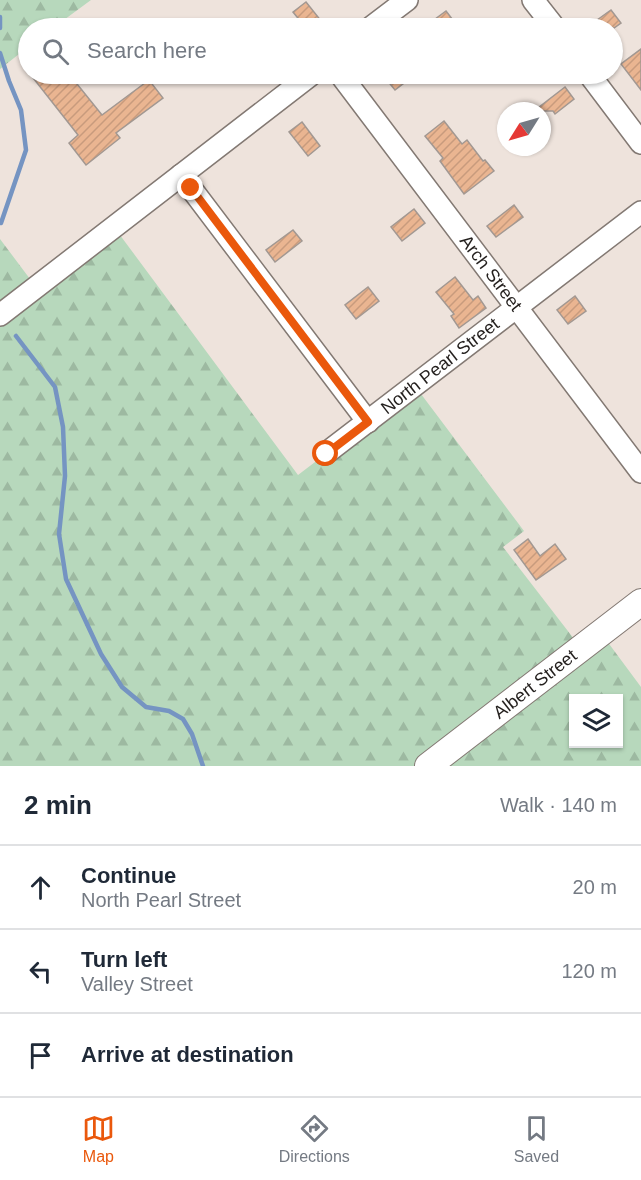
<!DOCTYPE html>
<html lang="en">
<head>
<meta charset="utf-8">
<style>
	:root { --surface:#fff; --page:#f6f6f7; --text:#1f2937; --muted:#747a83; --line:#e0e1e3; --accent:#ea580c }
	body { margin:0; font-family:Helvetica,sans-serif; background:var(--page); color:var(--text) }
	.controls { position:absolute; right:18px; bottom:18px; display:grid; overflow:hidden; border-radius:0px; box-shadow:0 2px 4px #0004 }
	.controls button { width:54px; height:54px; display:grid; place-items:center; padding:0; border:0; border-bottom:2px solid var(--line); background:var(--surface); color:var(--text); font:30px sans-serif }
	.compass { position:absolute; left:497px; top:102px; width:54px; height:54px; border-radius:50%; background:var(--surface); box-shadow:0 2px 4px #0004; rotate:233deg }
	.stop { position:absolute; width:18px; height:18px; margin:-14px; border:4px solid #ea580c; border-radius:50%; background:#fff }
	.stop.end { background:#ea580c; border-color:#fff; box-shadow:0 2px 6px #0008 }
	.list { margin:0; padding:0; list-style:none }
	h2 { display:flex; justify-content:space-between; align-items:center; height:78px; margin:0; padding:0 24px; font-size:26px }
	h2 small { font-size:20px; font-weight:400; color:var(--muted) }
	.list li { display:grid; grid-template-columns:39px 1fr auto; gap:18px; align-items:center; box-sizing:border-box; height:84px; padding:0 24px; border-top:2px solid var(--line) }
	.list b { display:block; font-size:22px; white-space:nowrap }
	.list p { margin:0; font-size:20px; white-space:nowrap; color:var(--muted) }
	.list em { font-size:20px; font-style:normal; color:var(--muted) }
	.icon { flex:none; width:33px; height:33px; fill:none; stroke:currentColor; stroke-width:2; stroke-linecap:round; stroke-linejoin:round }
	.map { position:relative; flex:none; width:641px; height:766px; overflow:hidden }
	.search { position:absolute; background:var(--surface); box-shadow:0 2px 4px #0004; left:18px; right:18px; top:18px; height:66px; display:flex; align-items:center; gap:15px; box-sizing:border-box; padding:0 21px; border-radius:33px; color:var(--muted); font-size:22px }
	.sheet { height:330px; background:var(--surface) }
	nav { display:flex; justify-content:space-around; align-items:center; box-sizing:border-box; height:84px; border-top:2px solid var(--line); background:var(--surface); font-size:16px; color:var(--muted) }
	nav a { display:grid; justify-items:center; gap:3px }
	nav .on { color:var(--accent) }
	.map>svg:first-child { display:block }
	.forest { fill:url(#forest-firs); fill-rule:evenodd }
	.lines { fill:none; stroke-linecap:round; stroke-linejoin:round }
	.stream { stroke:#7594c2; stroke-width:4.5 }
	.building { fill:url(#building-hatch); stroke:#a29892; stroke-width:1.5 }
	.minor-casing { stroke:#837973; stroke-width:24 }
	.major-casing { stroke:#837973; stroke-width:28 }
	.minor { stroke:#fff; stroke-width:21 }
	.major { stroke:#fff; stroke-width:26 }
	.route { stroke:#ea580c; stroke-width:8 }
	.labels { text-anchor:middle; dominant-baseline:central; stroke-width:4.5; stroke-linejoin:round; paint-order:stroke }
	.street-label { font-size:18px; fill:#231f1d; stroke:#fff }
</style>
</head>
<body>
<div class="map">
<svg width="641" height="766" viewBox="0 0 641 766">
	<defs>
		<pattern id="forest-firs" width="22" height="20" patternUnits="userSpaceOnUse" patternTransform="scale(1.5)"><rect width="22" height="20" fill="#b7d8bc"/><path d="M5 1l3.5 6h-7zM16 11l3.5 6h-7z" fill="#9db9a1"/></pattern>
		<pattern id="building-hatch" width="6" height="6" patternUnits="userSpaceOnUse" patternTransform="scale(1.5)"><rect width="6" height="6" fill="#eab591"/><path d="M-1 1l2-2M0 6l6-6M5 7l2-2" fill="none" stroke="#c89b7d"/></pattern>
	</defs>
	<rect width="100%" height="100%" fill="#eee3dc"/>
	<g class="forest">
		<polygon points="0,0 91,0 53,28 28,28 28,47 0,69"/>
		<path d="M 114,227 L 298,475 L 415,386 L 524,531 L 503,547 L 581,648 L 601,633 L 641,687 L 641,766 L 0,766 L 0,239 L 36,287 ZM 574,698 L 618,698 L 618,744 L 574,744 Z"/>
	</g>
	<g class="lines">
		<g class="stream">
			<polyline points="0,17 0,28"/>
			<polyline points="0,53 9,81 21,110 26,150 1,223"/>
			<polyline points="16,336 55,387 63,427 65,476 59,534 66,579 101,654 122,687 146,707 169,711 183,719 192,734 203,766"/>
		</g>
	</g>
	<g class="building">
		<polygon points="306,2 322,22 313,28 306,28 293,12"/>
		<polygon points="611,10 621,23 614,28 586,28"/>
		<polygon points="446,11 459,28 423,28"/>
		<polygon points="641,49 641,90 621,64"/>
		<polygon points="30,74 69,74 102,115 149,80 163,98 116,133 120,138 86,165 69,143 78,135"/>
		<polygon points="382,74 416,74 395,90"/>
		<polygon points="565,87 574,99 555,114 553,111 534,111"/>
		<polygon points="444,121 462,144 467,140 483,161 485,160 494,171 464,194 440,161 443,158 425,136"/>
		<polygon points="302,122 320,146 308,156 289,132"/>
		<polygon points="514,205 523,217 496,237 487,226"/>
		<polygon points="414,209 425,223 402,241 391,227"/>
		<polygon points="293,230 302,241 275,262 266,250"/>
		<polygon points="455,277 473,300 478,296 486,308 459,328 451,316 454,314 436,292"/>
		<polygon points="368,287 379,301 356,319 345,305"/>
		<polygon points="575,296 586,311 568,324 557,310"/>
		<polygon points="528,539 540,556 555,544 566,559 536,580 514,550"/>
	</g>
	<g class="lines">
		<defs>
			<g id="minor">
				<polyline points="533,0 555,28"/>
				<polyline points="370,28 407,0"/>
				<polyline points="340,74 641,472"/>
				<polyline points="589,74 641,143"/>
				<polyline points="181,175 368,422"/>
				<polyline points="0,315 312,74"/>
				<polyline points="325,454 641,212"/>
			</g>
			<polyline id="major" points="428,766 641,602"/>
		</defs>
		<use href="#minor" class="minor-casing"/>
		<use href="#major" class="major-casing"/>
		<use href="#minor" class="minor"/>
		<use href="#major" class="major"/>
	</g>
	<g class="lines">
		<polyline class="route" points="191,188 368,422 326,454"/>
	</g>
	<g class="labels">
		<g class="street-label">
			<text transform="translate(491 273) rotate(53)">Arch Street</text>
			<text transform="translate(440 366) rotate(-38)">North Pearl Street</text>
			<text transform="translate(535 684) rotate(-38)">Albert Street</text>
		</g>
	</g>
</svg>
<div class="controls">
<button><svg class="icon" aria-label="layers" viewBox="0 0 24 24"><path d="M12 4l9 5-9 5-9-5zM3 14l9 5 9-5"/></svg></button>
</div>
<svg class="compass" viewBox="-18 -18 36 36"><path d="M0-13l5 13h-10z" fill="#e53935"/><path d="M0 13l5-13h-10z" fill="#747a83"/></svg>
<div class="stop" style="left:326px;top:454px"></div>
<div class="stop end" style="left:191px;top:188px"></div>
<div class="search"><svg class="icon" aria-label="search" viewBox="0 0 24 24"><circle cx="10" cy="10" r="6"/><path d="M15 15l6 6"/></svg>Search here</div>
</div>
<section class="sheet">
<h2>2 min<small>Walk · 140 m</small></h2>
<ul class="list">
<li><svg class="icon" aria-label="ahead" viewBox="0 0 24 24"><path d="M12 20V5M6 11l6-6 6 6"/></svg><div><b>Continue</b><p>North Pearl Street</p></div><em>20 m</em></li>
<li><svg class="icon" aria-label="left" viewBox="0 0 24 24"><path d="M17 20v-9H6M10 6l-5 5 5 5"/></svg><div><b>Turn left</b><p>Valley Street</p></div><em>120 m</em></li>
<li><svg class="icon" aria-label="arrive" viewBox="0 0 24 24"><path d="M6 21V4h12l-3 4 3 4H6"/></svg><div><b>Arrive at destination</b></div></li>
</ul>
</section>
<nav>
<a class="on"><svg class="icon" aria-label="map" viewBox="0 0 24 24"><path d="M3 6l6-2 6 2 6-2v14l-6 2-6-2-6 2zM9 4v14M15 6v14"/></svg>Map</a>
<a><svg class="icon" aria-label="directions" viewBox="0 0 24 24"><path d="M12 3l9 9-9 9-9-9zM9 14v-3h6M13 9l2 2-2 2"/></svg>Directions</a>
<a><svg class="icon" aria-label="saved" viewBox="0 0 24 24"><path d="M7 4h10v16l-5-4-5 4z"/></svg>Saved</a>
</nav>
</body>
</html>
